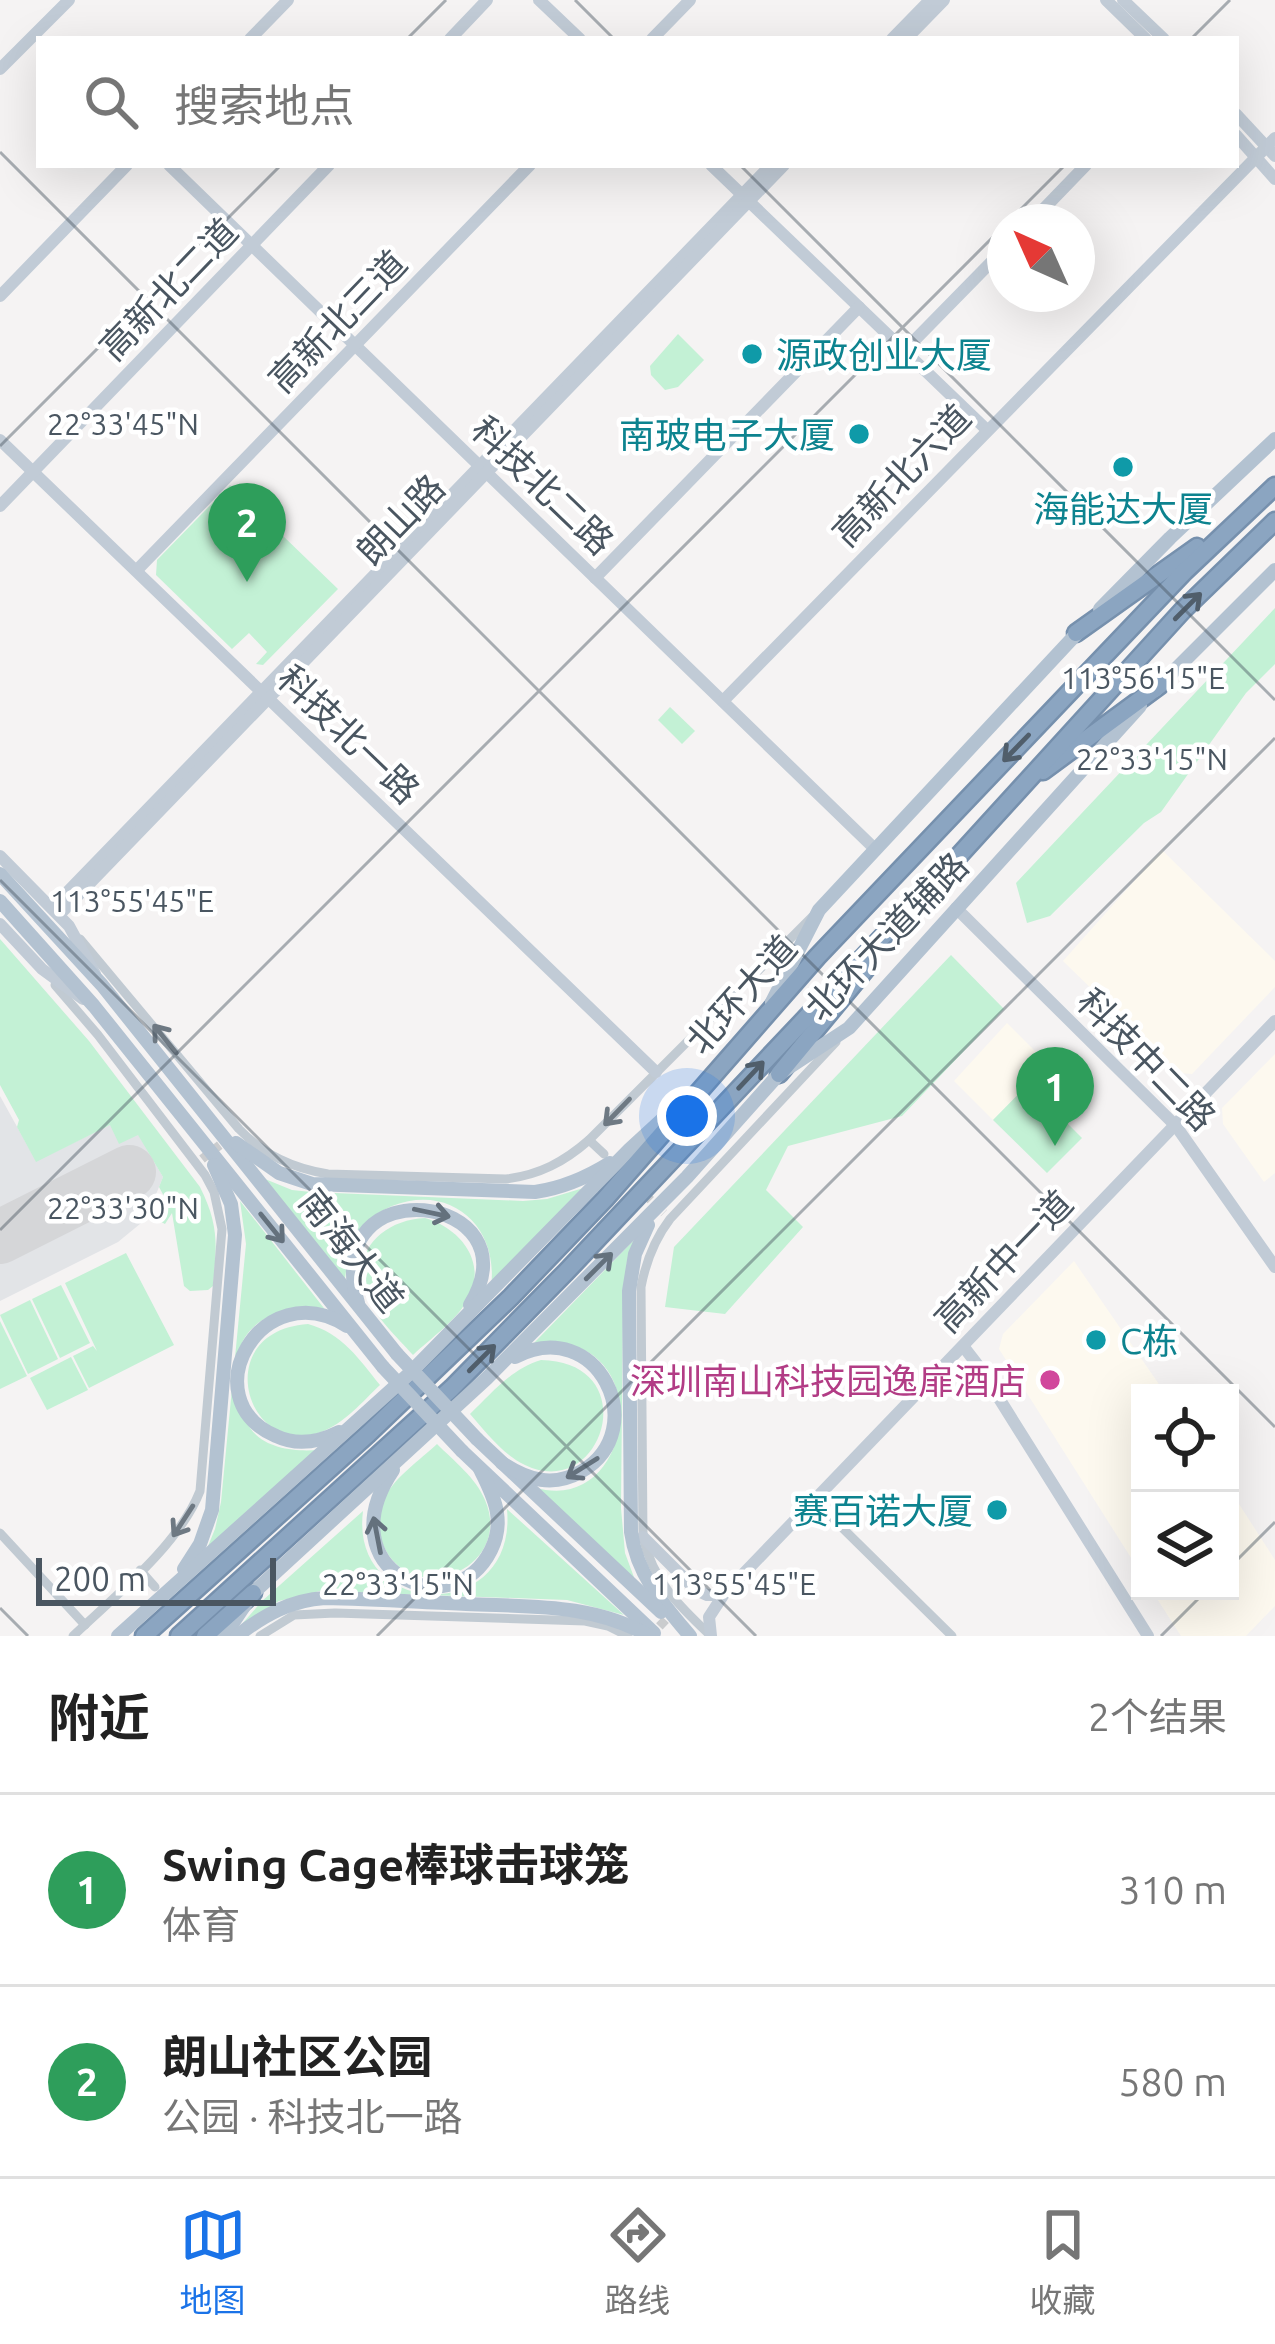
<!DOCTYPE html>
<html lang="zh">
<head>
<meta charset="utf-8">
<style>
	:root { --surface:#fff; --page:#f2f2f2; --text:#222; --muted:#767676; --line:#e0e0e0; --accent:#1a73e8 }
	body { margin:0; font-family:Ubuntu,"Noto Sans SC",sans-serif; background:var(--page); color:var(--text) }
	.controls { position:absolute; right:36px; bottom:36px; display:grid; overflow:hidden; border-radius:0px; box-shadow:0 12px 48px #0002 }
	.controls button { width:108px; height:108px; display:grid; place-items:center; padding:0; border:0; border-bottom:3px solid var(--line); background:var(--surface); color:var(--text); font:60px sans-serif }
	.compass { position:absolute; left:987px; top:204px; width:108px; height:108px; border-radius:50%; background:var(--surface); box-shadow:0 12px 48px #0002; rotate:315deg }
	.scale { position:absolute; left:36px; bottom:30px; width:240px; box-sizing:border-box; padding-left:12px; border:6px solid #4a5661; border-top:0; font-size:33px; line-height:42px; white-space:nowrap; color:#4a5661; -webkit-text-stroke:9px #fff; paint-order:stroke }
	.you { position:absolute; left:687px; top:1116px; width:42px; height:42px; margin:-30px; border:9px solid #fff; border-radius:50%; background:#1a73e8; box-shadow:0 0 0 18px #1a73e833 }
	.badge { display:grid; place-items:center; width:78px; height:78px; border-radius:50%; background:var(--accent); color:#fff; font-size:39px; font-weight:700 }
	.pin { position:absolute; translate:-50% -99px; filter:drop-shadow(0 3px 6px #0008) }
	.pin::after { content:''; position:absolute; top:63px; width:42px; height:36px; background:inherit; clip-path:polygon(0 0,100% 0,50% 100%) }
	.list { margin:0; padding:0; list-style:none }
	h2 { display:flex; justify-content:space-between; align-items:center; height:156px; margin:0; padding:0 48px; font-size:51px }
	h2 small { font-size:39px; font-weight:400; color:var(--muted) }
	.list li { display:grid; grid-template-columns:78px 1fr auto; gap:36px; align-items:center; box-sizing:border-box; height:192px; padding:0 48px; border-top:3px solid var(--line) }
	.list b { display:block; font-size:45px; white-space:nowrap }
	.list p { margin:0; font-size:39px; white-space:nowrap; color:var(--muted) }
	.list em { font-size:39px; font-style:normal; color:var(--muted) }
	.icon { flex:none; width:66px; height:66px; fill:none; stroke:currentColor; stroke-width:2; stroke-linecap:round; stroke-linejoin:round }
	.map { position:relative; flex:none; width:1275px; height:1636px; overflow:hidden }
	.search { position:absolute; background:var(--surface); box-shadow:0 12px 48px #0002; left:36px; right:36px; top:36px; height:132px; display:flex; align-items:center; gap:30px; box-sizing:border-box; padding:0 42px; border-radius:0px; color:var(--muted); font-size:45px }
	.sheet { height:540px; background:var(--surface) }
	nav { display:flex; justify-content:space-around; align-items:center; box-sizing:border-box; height:168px; border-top:3px solid var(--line); background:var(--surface); font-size:33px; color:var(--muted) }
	nav a { display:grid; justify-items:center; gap:6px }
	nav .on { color:var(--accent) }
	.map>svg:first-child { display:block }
	.commercial { fill:#fdf9ef }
	.airport { fill:#e2e4e7 }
	.green { fill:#c3f1d5 }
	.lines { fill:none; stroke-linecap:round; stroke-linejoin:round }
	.runway { stroke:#d5d6d8; stroke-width:54 }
	.street-tunnel { stroke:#caccce; stroke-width:9; stroke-dasharray:9 4.5; stroke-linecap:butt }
	.highway-casing { stroke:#7690ad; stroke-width:21 }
	.street { stroke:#c1cad2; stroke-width:9 }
	.secondary { stroke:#c1cbd6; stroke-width:12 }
	.primary { stroke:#b3c2d1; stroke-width:14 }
	.highway { stroke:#8ba5c1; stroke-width:16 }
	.primary-bridge { stroke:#b3c2d1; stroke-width:14 }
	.oneway { stroke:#505e6b }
	.oneway2 { stroke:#6e7983 }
	.oneway3 { stroke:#64717d }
	.ticks { fill:none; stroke:#4a5661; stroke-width:3; stroke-opacity:0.45 }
	.culture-dot { fill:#0f9aa8; stroke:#fff; stroke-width:4.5 }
	.hotel-dot { fill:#d1479c; stroke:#fff; stroke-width:4.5 }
	.labels { text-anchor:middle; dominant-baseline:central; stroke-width:9; stroke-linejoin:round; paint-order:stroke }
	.street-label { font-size:36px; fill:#4a5661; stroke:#fff }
	.culture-label { font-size:36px; fill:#0d838f; stroke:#fff; text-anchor:start }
	.hotel-label { font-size:36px; fill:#b23c85; stroke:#fff; text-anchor:end }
	.ticks-label { font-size:30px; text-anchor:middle; fill:#4a5661; stroke:#fff; stroke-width:9; stroke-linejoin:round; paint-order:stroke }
</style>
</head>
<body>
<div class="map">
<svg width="1275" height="1636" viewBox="0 0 1275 1636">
	<rect width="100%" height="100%" fill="#f5f3f3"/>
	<g class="commercial">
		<polygon points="1162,850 1275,961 1275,987 1192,1074 1178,1073 1063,961"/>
		<polygon points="1007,1023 1048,1064 993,1120 954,1081"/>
		<polygon points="1275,1054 1275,1173 1264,1182 1223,1124 1222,1108"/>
		<polygon points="1074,1261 1165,1393 1140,1393 1140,1572 999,1349 1003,1334"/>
		<polygon points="1230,1490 1275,1560 1275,1606 1246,1636 1181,1636 1152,1591 1230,1591"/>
	</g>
	<polygon class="airport" points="0,1096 36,1161 110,1125 138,1134 163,1177 146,1219 118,1242 0,1301"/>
	<g class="green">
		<polygon points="678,334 704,360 678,387 665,390 651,375 650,366"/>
		<polygon points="230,485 338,589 263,665 256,664 267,652 249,633 232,649 156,575 157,560"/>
		<polygon points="1275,608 1275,664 1246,693 1161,812 1144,823 1050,916 1027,923 1016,883"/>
		<polygon points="670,707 695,731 682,744 658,720"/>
		<path d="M 0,939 L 89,1041 L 200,1187 C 219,1225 217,1245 213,1286 L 208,1290 L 190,1291 L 184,1286 L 172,1213 L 165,1224 L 154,1218 L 165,1198 L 159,1187 L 163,1177 L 138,1135 L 119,1144 L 110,1125 L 36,1162 L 17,1127 L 19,1120 L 0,1085 Z"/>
		<polygon points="951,955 1004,1009 902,1116 788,1146 766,1190 803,1227 725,1314 665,1307 674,1247"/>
		<polygon points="1048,1064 1082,1098 1062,1118 1082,1138 1047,1173 993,1120"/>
		<path d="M 265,1179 L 292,1190 L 311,1192 L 523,1201 L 547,1199 L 590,1186 L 491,1287 C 499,1227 451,1183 392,1206 C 378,1212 365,1221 356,1235 C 348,1248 347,1265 345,1279 Z"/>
		<path d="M 240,1201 L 327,1312 C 293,1302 246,1315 238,1355 C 236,1366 240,1381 242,1392 C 243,1400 243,1413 246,1420 C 257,1448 292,1452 318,1450 L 206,1551 L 215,1529 L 221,1502 L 246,1244 Z"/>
		<path d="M 425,1218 C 460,1228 488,1262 468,1299 C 456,1321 431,1338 413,1355 C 396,1336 375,1317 366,1294 C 350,1250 384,1220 425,1218 Z"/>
		<path d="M 634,1240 L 627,1261 L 623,1299 L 621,1508 L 625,1553 L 635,1580 L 534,1487 C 634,1520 663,1328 534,1343 Z"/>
		<polygon points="126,1253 174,1345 89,1388 73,1356 93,1346 97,1351 65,1283"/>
		<polygon points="61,1285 90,1343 60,1358 32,1299"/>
		<polygon points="30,1300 58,1359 28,1374 0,1315"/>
		<polygon points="0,1321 27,1376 0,1389"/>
		<path d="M 308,1324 C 342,1333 359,1359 380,1385 C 363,1401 344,1424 321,1432 C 245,1460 209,1331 308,1324 Z"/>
		<polygon points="71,1357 88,1390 47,1410 30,1378"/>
		<path d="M 541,1360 C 646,1362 603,1503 525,1465 C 503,1455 486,1432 470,1414 C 492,1393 511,1369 541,1360 Z"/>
		<path d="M 437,1444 C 454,1461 476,1478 485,1500 C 515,1569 409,1612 382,1542 C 377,1528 378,1511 385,1497 C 396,1476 420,1460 437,1444 Z"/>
		<path d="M 507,1509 L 624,1615 L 567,1600 L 320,1591 L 279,1601 L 242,1624 L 262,1601 L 363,1511 C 349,1621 518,1624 507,1509 Z"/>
	</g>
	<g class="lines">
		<polyline class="runway" points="0,1237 129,1172"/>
		<g class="street-tunnel">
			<polyline points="202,1159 234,1134"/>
			<polyline points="625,1175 664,1213"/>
			<polyline points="650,1636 675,1610"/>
		</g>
		<defs>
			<g id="highway">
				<polyline points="1076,633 1197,547"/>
				<polyline points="1043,771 1160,685"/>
				<polyline points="779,1074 870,964"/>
				<polyline points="144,1636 368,1434 511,1297 605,1199 817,957 1185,571 1275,486"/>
				<polyline points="179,1636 452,1388 566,1272 955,860 1183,610 1275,521"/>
				<polyline points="205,1636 253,1593"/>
			</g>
		</defs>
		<use href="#highway" class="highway-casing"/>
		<g class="street">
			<path d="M 80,939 L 239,1129 C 264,1155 292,1168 328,1174 L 506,1179 C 539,1175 564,1162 589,1140 L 812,917"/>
			<path d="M 55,985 L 98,1035 L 205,1175 L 214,1192 L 222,1229 L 200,1491 C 179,1545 115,1596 73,1636"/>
			<polyline points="589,1140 604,1154"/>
			<polyline points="814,1500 952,1636"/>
			<polyline points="0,1533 85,1625"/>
			<polyline points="140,1570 155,1587"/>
			<polyline points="260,1636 294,1615 335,1613 585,1621 608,1626 628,1636"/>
			<path d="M 711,1636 C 679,1606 653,1581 643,1537 L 641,1287 C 646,1261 654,1240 670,1219 L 836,1042"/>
		</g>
		<g class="secondary">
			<polyline points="539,0 580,39"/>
			<polyline points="1106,0 1146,39"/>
			<polyline points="1123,0 1164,39"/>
			<polyline points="250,39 288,0"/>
			<polyline points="450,39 487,0"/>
			<polyline points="652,39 690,0"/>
			<polyline points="892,39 930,0"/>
			<polyline points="906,39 944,0"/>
			<polyline points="0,69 69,0"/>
			<polyline points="1236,114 1275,156"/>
			<polyline points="1236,135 1275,179"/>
			<polyline points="169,165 875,849"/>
			<polyline points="711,165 987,430"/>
			<polyline points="1031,222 1086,165"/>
			<polyline points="0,296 127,165"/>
			<polyline points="904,351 1005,248"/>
			<polyline points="0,440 656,1072"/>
			<polyline points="0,506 329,165"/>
			<polyline points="137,570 530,165"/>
			<polyline points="595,578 859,307"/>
			<polyline points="723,701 1275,138"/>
			<polyline points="0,856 69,926 95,974"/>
			<polyline points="52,908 771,165"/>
			<polyline points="956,908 1176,1126 1275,1267"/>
			<polyline points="59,915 784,165"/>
			<polyline points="0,924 42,969 83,999"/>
			<polyline points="963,1346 980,1368 1148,1636"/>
			<polyline points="643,1537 696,1590 707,1595 722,1595"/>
			<polyline points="711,1636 709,1617 724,1594 1275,1021"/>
		</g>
		<g class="primary">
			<polyline points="1100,609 1170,538 1275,439"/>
			<polyline points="1155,690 1275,570"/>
			<polyline points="0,874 102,985 397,1354"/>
			<polyline points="0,901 94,1006 383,1367"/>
			<polyline points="772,1002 819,910 1081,629"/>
			<path d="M 236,1143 L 279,1173 L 312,1184 L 535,1192 C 563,1188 586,1178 610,1163"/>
			<path d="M 648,1225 L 635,1254 L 629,1291 L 631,1532 C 637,1575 663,1604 690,1636"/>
			<path d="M 358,1303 C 317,1165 538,1193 470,1305"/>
			<path d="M 339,1432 C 319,1442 297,1446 276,1436 C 190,1399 262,1272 347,1326"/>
			<polyline points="477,1439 661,1612"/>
			<polyline points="462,1451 654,1633"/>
			<path d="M 502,1463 C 528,1480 553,1488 582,1471 C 653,1429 597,1314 515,1357"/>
			<path d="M 393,1470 C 325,1571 452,1628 491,1550 C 497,1538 499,1526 497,1513 C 495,1498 487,1484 480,1469"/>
			<polyline points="184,1569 200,1544 212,1510 235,1235 231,1204 214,1165"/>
			<polyline points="118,1636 408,1375 629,1150 678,1105"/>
			<polyline points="224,1636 253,1593 487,1378 687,1177 779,1074 849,1028 1140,706"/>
			<path d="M 237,1636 C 264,1615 291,1600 325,1598 C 372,1599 419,1602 466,1604 C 529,1607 593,1603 649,1636"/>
		</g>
		<use href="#highway" class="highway"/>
		<g class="primary-bridge">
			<polyline points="397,1354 477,1439"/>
			<polyline points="383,1367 462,1451"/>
		</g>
	</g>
	<defs><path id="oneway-shaft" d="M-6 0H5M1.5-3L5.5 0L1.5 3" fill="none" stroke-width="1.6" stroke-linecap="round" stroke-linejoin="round" transform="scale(3)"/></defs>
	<g class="oneway">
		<use href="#oneway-shaft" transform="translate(1188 606) rotate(-45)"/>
		<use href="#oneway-shaft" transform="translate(1016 748) rotate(134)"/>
		<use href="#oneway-shaft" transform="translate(751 1075) rotate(-47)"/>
		<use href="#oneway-shaft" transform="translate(482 1358) rotate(-45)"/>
	</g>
	<g class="oneway2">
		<use href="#oneway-shaft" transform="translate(165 1039) rotate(-129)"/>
		<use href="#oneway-shaft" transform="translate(617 1112) rotate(134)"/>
		<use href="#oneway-shaft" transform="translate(183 1521) rotate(123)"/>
	</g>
	<g class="oneway3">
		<use href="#oneway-shaft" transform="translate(432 1213) rotate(12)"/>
		<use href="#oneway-shaft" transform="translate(272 1228) rotate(51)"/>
		<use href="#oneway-shaft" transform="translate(599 1266) rotate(-45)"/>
		<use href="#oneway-shaft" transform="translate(582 1468) rotate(148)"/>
		<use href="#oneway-shaft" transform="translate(377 1535) rotate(-101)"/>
	</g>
	<path class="ticks" d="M 575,0 L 614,39M 407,39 L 446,0M 1191,39 L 1230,0M 0,152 L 1275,1427M 740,165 L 1275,700M 1008,222 L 1065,165M 0,446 L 281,165M 0,880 L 756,1636M 0,1230 L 1005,225M 1230,1567 L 1275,1522M 0,1608 L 28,1636M 377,1636 L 1275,738M 1161,1636 L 1206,1591"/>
	<g class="culture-dot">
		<circle cx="752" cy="354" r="12"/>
		<circle cx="859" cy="434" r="12"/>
		<circle cx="1123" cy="467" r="12"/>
		<circle cx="1096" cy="1340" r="12"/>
		<circle cx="997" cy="1510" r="12"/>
	</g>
	<circle class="hotel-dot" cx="1050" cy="1380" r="12"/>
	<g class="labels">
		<g class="street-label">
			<text transform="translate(168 289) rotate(-46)">高新北二道</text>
			<text transform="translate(337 321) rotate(-46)">高新北三道</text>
			<text transform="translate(901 475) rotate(-46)">高新北六道</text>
			<text transform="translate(543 485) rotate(44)">科技北二路</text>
			<text transform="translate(400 519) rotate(-46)">朗山路</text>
			<text transform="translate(349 734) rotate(44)">科技北一路</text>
			<text transform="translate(886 936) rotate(-46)">北环大道辅路</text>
			<text transform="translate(741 994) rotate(-48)">北环大道</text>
			<text transform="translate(1147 1059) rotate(46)">科技中二路</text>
			<text transform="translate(352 1250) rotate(52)">南海大道</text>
			<text transform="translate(1003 1261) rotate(-46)">高新中一道</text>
		</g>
		<g class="culture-label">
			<text x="776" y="354">源政创业大厦</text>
			<text x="835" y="434" text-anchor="end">南玻电子大厦</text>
			<text x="1123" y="508" text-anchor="middle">海能达大厦</text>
			<text x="1120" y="1340">C栋</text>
			<text x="973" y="1510" text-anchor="end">赛百诺大厦</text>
		</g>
		<g class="hotel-label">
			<text x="1026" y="1380">深圳南山科技园逸扉酒店</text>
		</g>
	</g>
	<g class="ticks-label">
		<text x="123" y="435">22°33'45"N</text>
		<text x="1143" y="689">113°56'15"E</text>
		<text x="1152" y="770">22°33'15"N</text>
		<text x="132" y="912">113°55'45"E</text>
		<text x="123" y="1219">22°33'30"N</text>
		<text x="398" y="1595">22°33'15"N</text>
		<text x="734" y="1595">113°55'45"E</text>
	</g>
</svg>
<div class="controls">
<button><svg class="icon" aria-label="locate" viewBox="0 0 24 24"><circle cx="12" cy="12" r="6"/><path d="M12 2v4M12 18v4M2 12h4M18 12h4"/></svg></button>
<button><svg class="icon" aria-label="layers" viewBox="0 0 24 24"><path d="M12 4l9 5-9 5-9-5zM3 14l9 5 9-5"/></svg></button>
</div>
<svg class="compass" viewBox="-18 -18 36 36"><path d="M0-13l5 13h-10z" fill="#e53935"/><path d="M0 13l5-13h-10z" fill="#767676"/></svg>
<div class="scale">200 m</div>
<div class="you"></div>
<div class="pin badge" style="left:1055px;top:1146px;background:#2e9e5b">1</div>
<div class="pin badge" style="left:247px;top:582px;background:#2e9e5b">2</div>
<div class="search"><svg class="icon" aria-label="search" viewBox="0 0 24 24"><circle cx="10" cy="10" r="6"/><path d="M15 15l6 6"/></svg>搜索地点</div>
</div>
<section class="sheet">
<h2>附近<small>2个结果</small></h2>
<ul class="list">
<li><span class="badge" style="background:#2e9e5b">1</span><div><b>Swing Cage棒球击球笼</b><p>体育</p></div><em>310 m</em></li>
<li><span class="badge" style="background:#2e9e5b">2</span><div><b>朗山社区公园</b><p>公园 · 科技北一路</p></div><em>580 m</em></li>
</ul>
</section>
<nav>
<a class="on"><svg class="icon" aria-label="map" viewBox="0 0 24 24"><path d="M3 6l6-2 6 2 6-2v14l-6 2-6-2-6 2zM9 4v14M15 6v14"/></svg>地图</a>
<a><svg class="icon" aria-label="directions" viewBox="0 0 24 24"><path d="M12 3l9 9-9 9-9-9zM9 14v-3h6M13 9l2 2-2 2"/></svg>路线</a>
<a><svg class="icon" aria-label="saved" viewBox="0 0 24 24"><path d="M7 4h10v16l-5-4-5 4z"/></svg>收藏</a>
</nav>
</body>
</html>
